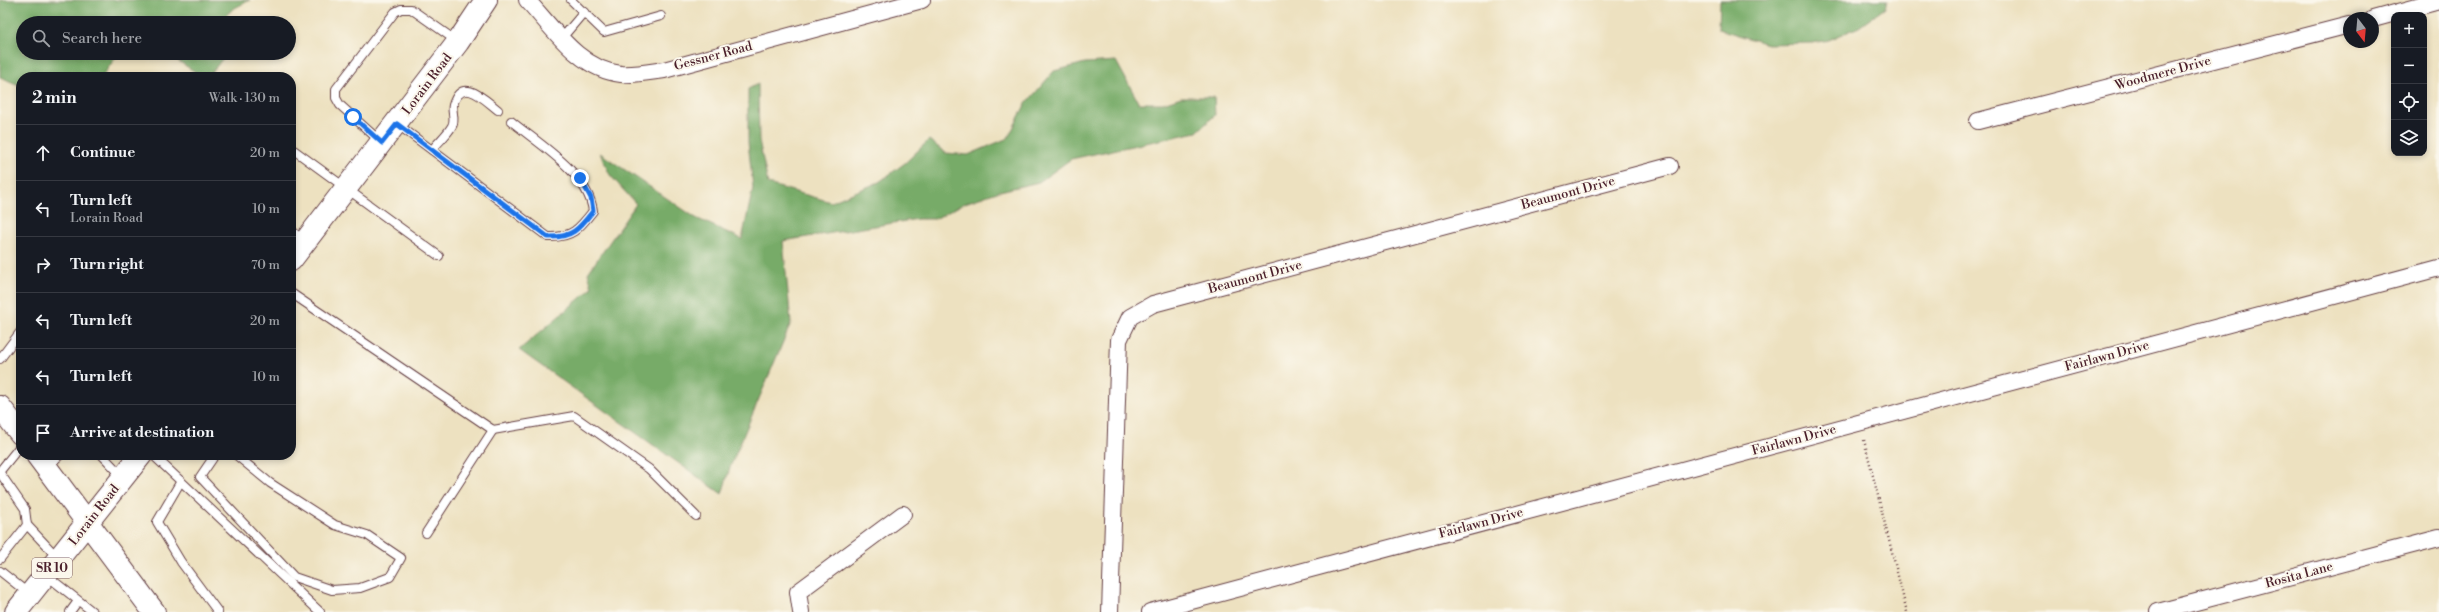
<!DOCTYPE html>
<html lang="en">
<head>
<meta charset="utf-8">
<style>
	:root { --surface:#171b24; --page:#242831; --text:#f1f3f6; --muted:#9ea1a6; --line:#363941 }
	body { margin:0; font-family:"Libre Bodoni",serif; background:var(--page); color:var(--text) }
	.controls { position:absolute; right:12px; top:12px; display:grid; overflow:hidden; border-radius:8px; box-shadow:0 2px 6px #0003 }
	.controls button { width:36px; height:36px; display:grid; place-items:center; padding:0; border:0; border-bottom:1px solid var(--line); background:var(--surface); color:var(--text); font:20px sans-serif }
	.compass { position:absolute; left:2343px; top:12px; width:36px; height:36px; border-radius:50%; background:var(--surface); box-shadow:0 2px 6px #0003; rotate:164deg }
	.stop { position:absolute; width:12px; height:12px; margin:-9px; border:3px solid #1a73e8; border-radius:50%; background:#fff }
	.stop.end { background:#1a73e8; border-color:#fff; box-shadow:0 1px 4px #0008 }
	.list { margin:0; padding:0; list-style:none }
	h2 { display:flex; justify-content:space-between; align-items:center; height:52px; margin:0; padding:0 16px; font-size:17px }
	h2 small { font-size:13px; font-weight:400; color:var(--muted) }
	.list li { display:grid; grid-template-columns:26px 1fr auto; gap:12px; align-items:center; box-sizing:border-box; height:56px; padding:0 16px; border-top:1px solid var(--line) }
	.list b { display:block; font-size:15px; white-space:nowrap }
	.list p { margin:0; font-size:13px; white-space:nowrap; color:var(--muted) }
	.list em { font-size:13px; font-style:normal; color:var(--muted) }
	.icon { flex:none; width:22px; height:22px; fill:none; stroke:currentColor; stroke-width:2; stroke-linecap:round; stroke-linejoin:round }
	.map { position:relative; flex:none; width:2439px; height:612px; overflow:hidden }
	.search { position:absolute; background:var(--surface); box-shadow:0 2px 6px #0003; left:16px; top:16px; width:280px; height:44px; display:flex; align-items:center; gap:10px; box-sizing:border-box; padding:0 14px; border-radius:22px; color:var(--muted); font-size:15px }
	.panel { position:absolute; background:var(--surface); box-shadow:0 2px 6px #0003; left:16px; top:72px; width:280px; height:388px; border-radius:16px }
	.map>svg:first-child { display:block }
	.forest { fill:#77ab68; stroke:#60654a }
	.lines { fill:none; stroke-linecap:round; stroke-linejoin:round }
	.lane-casing { stroke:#623c41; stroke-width:10 }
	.street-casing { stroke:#623c41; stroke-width:18 }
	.secondary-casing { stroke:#623c41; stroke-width:24 }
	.primary-casing { stroke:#623c41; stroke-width:24 }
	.path { stroke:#623c41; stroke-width:2.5; stroke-dasharray:1 3; stroke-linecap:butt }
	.lane { stroke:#fff; stroke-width:8 }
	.street { stroke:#fff; stroke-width:16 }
	.secondary { stroke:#fff; stroke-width:22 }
	.primary { stroke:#fff; stroke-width:22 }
	.route { stroke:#1a73e8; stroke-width:5 }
	.labels { text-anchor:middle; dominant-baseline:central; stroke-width:4; stroke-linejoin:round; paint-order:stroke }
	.shield { fill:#fbf7ec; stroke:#7f6065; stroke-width:1 }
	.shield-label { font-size:12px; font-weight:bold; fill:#4a1f2b }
	.street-label { font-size:13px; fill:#4a1f2b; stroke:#fbf7ec }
</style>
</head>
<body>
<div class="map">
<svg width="2439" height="612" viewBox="0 0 2439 612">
	<rect width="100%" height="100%" fill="#fbf7ec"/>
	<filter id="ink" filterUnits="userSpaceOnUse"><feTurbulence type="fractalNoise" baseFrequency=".025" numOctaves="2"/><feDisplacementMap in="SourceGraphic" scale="8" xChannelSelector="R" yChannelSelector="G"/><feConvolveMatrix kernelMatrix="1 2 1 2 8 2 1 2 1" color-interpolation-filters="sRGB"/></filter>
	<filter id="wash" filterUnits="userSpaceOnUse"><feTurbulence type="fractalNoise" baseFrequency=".012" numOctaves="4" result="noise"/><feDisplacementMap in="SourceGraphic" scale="16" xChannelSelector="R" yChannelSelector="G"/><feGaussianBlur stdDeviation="0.9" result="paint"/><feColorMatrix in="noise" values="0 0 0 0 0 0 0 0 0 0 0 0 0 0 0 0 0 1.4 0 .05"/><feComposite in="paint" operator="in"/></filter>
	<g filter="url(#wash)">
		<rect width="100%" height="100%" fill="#ede1c0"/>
		<g class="forest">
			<polygon points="0,0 250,0 233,9 217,23 23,23 23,53 123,53 115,58 102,77 21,77 21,86 0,77"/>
			<polygon points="1720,0 1887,0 1885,8 1859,27 1829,40 1813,43 1767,44 1719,29"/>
			<polygon points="166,53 227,53 208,77 203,77"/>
			<polygon points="1116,61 1139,103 1163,103 1181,97 1214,97 1215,115 1197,132 1071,159 1039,182 1000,191 965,203 935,219 918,219 783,241 791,323 731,465 722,494 519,350 592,288 588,273 636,204 610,175 600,153 696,218 742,239 753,188 748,142 748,89 758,84 759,140 768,184 831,202 879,182 905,163 929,140 946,153 968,155 1008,138 1025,105 1054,71 1085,63"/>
		</g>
	</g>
	<g filter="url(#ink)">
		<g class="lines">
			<defs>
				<g id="lane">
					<polyline points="571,0 604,32 661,16"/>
					<polyline points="562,38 584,12"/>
					<path d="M 397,124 L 548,237 C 572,238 579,229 593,211 C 588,173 539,144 511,121"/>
					<polyline points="380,141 340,105 336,98 336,89 395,12 401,9 411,9 458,42"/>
					<polyline points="291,148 439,256"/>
					<path d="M 432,150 C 438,142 447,135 452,126 C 456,119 451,112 453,105 C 462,75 485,100 498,110"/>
					<polyline points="291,230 304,241"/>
					<polyline points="291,293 493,430 574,416 649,469 696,516"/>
					<polyline points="0,359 21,331"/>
					<polyline points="102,455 122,476"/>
					<polyline points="153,455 320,612"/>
					<polyline points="215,455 200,477 294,577 332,590 360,588 390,577 401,558 367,535 335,525 270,483 236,455"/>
					<polyline points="47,467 60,455"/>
					<polyline points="0,471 21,445"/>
					<polyline points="0,473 25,509 27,525"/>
					<polyline points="181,481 157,522 181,562 218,612"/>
					<polyline points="426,533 493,430"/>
					<polyline points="0,559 27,525 58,558"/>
					<polyline points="0,571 29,594"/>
					<polyline points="46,575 93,612"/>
					<polyline points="70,612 78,601"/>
				</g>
				<g id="street">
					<path d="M 527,0 C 553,28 580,70 621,74 C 635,75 650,72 664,70 L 922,0"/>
					<polyline points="2373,19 2439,1"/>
					<polyline points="1978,121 2349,25"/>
					<polyline points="801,612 798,592 903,514"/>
					<polyline points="1110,612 1119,340 1130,317 1153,304 1670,166"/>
					<polyline points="1150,612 2439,268"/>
					<polyline points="2158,612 2439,538"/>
				</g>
				<g id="secondary">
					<polyline points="0,407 21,434"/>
					<polyline points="37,455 154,612"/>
				</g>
				<g id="primary">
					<polyline points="291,260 458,42 486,0"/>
					<polyline points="16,612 141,455"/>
				</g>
			</defs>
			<use href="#lane" class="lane-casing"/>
			<use href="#street" class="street-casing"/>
			<use href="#secondary" class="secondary-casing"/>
			<use href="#primary" class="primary-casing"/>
			<polyline class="path" points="1864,440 1907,612"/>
			<use href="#lane" class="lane"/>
			<use href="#street" class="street"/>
			<use href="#secondary" class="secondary"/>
			<use href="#primary" class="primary"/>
		</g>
	</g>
	<g class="lines" filter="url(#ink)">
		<path class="route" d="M 353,117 L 382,143 L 397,124 L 548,237 C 572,238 579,229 593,211 L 591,198 L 580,178"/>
	</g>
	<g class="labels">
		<rect class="shield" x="32" y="558" width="40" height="20" rx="3"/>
		<g class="shield-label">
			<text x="52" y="568">SR 10</text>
		</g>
		<g class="street-label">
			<text transform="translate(713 56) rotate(-15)">Gessner Road</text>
			<text transform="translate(2163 73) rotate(-15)">Woodmere Drive</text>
			<text transform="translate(427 84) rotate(-53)">Lorain Road</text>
			<text transform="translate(1568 193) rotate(-15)">Beaumont Drive</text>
			<text transform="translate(1255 277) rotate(-15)">Beaumont Drive</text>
			<text transform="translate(2107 356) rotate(-15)">Fairlawn Drive</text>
			<text transform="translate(1794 440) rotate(-15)">Fairlawn Drive</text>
			<text transform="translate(94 515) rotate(-52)">Lorain Road</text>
			<text transform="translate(1481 523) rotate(-15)">Fairlawn Drive</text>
			<text transform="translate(2299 575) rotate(-15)">Rosita Lane</text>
		</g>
	</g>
</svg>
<div class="controls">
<button>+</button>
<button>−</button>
<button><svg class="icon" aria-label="locate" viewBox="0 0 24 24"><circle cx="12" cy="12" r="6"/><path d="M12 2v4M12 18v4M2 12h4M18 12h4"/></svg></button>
<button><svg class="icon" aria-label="layers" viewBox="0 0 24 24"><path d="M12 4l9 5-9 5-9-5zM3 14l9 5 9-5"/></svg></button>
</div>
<svg class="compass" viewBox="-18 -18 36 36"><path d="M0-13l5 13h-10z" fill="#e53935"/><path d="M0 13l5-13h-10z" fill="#9ea1a6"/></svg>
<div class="stop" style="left:353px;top:117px"></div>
<div class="stop end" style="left:580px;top:178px"></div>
<div class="search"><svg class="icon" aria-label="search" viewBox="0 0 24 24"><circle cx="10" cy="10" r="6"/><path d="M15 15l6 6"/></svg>Search here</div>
<section class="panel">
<h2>2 min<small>Walk · 130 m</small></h2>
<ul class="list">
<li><svg class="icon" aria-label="ahead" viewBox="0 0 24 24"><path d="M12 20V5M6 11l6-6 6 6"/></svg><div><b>Continue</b></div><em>20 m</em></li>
<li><svg class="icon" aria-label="left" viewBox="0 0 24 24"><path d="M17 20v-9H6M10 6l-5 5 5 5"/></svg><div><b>Turn left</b><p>Lorain Road</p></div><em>10 m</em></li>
<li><svg class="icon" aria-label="right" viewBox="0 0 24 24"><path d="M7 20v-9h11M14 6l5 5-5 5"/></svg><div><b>Turn right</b></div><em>70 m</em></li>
<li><svg class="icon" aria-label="left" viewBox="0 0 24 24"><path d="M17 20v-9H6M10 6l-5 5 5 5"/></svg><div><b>Turn left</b></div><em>20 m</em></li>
<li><svg class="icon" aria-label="left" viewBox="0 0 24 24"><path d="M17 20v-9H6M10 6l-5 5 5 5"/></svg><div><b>Turn left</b></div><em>10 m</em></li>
<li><svg class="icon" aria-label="arrive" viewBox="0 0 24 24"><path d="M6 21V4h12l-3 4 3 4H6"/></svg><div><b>Arrive at destination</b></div></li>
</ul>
</section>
</div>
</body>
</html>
